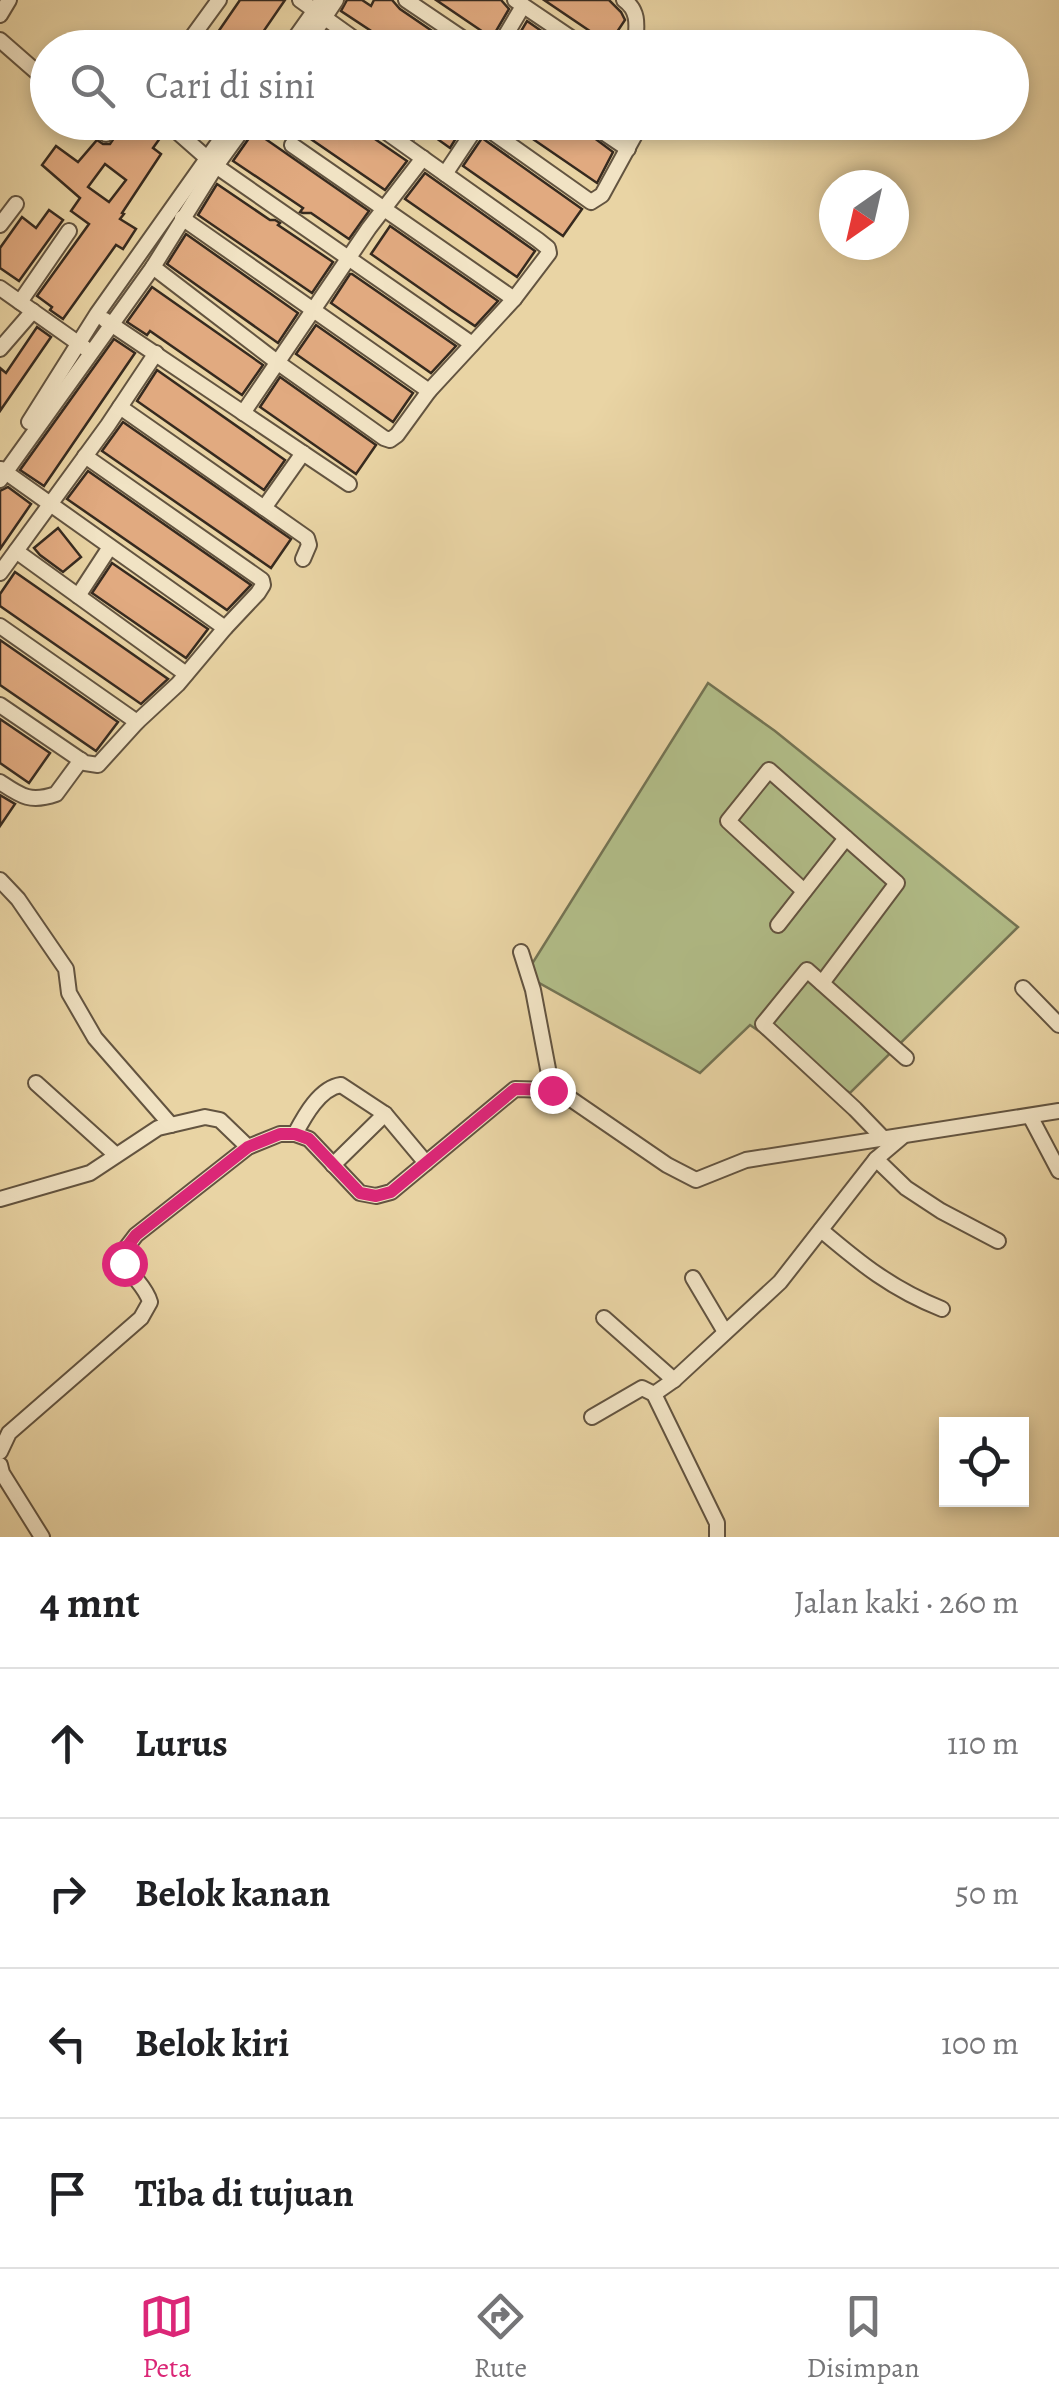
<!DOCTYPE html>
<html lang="id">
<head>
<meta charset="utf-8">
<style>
	:root { --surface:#fff; --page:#f2f2f2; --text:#202124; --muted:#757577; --line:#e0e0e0; --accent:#db2777 }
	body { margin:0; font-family:Alegreya,serif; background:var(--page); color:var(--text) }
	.controls { position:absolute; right:30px; bottom:30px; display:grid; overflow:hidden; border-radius:0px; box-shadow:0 5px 15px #0003 }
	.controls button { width:90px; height:90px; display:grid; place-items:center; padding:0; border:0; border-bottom:2px solid var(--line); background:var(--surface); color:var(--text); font:50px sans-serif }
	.compass { position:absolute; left:819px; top:170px; width:90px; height:90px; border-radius:50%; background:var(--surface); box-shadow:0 5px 15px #0003; rotate:214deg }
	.stop { position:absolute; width:30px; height:30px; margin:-22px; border:8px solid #db2777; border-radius:50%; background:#fff }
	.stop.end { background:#db2777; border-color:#fff; box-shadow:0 2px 10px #0008 }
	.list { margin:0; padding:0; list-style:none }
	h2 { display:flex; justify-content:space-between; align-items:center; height:130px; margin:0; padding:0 40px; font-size:42px }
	h2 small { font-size:32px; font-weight:400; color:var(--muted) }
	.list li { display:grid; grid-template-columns:65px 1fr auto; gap:30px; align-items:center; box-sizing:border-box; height:150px; padding:0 40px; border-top:2px solid var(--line) }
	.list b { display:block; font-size:38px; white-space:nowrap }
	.list em { font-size:32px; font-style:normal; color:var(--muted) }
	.icon { flex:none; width:55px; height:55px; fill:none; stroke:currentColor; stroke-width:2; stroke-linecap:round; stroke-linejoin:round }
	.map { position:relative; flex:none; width:1059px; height:1537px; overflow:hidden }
	.search { position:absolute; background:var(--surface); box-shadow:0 5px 15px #0003; left:30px; right:30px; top:30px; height:110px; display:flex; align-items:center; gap:25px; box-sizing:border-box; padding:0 35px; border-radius:55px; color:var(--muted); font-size:38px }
	.sheet { height:730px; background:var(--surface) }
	nav { display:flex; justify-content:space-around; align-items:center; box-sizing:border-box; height:140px; border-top:2px solid var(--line); background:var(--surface); font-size:28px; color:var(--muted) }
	nav a { display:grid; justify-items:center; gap:5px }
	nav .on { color:var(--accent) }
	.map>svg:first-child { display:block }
	.green { fill:#b2be89; stroke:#747454; stroke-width:2.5 }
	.building { fill:#e1aa80; stroke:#362a1f; stroke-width:2.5; fill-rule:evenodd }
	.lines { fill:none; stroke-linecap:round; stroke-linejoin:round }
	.minor-casing { stroke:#635440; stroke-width:18 }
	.minor { stroke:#f1e3c4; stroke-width:14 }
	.route { stroke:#db2777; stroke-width:12 }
</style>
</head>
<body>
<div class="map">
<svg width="1059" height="1537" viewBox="0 0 1059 1537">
	<rect width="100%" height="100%" fill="#e9d4a4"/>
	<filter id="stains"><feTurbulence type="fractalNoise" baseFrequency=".002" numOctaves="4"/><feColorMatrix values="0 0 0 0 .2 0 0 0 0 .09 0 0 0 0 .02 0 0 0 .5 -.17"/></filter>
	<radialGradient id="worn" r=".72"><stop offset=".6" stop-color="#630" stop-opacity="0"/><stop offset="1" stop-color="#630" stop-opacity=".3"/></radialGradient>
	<polygon class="green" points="708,683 775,731 1018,927 850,1093 750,1025 700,1073 525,975"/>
	<g class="building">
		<polygon points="240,0 285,0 252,48 207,48"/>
		<polygon points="347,0 362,0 371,6 374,0 392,0 400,9 457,48 397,48 341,11"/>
		<polygon points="436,0 501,0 509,9 492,38"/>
		<polygon points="544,0 609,0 621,12 625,20 609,44"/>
		<polygon points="527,21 566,48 511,48"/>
		<polygon points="327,32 348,48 317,48"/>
		<path d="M 110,122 L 148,122 L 163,134 L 153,148 L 161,154 L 122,213 L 124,214 L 120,219 L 136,229 L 123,249 L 116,245 L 63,319 L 50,310 L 52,307 L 37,296 L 89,224 L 71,211 L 80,198 L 42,165 L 56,146 L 78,162 L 97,140 L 103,144 L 110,144 L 116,135 L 116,130 ZM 105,164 L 126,180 L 109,202 L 88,187 Z"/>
		<polygon points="286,122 350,122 407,161 385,190"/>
		<polygon points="397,122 450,122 461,130 450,148 422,128 414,139 395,126"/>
		<polygon points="508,122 573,122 613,152 597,183"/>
		<polygon points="254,131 369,211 349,239 311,213 303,213 300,212 303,208 233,161"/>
		<polygon points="482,138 582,209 563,236 463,166"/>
		<polygon points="425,173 535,251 517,277 405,199"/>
		<polygon points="217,184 270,220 275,220 280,223 278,225 333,262 312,293 198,215"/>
		<polygon points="49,210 63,220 19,281 0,268 0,248 22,217 36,228"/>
		<polygon points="390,226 498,301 475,326 451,310 371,254"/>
		<polygon points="186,234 298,313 278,343 167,264"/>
		<polygon points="350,274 352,274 456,346 431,373 331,303"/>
		<polygon points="152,287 263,365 242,395 150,331 147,335 127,322"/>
		<polygon points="316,325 413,393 393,422 296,354"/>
		<polygon points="37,327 51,337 0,411 0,368 6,373"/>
		<polygon points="114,339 135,353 44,486 20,470"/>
		<polygon points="157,370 285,460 264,490 137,401"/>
		<polygon points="280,377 376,445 356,474 260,407"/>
		<polygon points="123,422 291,539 271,568 102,451"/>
		<polygon points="88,471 251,585 250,586 227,610 67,499"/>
		<polygon points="8,487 31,504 0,549 0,491"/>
		<polygon points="58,528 81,557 63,572 40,555 34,548"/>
		<polygon points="112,563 208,629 186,658 92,593"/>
		<polygon points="15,572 101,632 168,679 141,704 56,645 0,606 0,594"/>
		<polygon points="0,640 118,722 96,751 0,685"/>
		<polygon points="0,719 50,753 29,783 0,763"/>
		<polygon points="0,795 15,804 0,826"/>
	</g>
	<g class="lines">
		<defs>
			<g id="minor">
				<polyline points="300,0 367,48"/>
				<polyline points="406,0 477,48"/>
				<polyline points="515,0 586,48"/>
				<path d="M 624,0 C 641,12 636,29 635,48"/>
				<polyline points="0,15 9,0"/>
				<polyline points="0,40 48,82"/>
				<polyline points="184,48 219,0"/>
				<polyline points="288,48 322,0"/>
				<polyline points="304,48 336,0"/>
				<polyline points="498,48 523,6"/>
				<polyline points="93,122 106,134"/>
				<polyline points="166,122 216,166 472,344"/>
				<polyline points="478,122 591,202 602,195 642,122"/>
				<polyline points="588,122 628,149"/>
				<polyline points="292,145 514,299"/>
				<polyline points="445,174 479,123"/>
				<polyline points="182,218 429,391"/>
				<polyline points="0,225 16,204"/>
				<polyline points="153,267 277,362 384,438 390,440 397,435 429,391 514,299 549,253 548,248 538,240 372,122"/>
				<polyline points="0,288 85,348"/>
				<polyline points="20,302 69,231"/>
				<polyline points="105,320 349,484"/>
				<polyline points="0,349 33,311"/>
				<polyline points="120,407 307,538 309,545 303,559"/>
				<polyline points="243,413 369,228 423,158"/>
				<polyline points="29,422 97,314 233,122"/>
				<polyline points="1,469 225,628"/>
				<polyline points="0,480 153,267 216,166 248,122"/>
				<polyline points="264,508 303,453"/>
				<polyline points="16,551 186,674"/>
				<polyline points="0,573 108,425 156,353"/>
				<polyline points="78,596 110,547"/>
				<polyline points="0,626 137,722"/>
				<polyline points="0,705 85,763 98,765 137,722 178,684 225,628 258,593 263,585 262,580 85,456"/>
				<path d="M 0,782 C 21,796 30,803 56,794 L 81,760"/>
				<polyline points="0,880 18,899 66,969 69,993 95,1038 171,1125"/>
				<polyline points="804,891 728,821 769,770 897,883 822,983"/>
				<polyline points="778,925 846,838"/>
				<polyline points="521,952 533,990 552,1090"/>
				<polyline points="1023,988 1059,1025"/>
				<polyline points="36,1083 116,1155"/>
				<polyline points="1030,1116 1059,1171"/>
				<path d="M 295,1134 C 305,1115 320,1088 341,1085 L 385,1114 L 426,1163"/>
				<polyline points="884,1139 855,1109 763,1024 807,970 906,1058"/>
				<polyline points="876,1159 906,1188 941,1211 998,1241"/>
				<polyline points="333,1165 385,1114"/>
				<polyline points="0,1199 90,1173 158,1128 205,1117 220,1120 248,1147"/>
				<path d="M 821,1230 C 861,1264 892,1289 942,1309"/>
				<polyline points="693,1278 725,1332"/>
				<polyline points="604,1318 674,1380"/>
				<polyline points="654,1394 674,1380 780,1282 876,1159 902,1137"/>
				<polyline points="592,1417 642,1388 654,1394 717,1523 717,1537"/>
				<path d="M 0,1452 L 9,1433 L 141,1318 L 150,1302 C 145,1283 124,1273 123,1252 L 136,1235 L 248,1147 L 280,1134 L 295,1134 L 309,1139 L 360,1193 L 376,1196 L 391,1192 L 515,1089 L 552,1090 L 565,1095 L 667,1165 L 696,1180 L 746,1160 L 1059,1111"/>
				<polyline points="0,1465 2,1473 42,1537"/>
			</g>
		</defs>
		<use href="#minor" class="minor-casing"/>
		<use href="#minor" class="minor"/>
	</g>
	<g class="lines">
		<polyline class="route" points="124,1263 123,1252 136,1235 248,1147 280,1134 295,1134 309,1139 360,1193 376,1196 391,1192 515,1089 552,1090"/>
	</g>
	<rect width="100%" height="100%" filter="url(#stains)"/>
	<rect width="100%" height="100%" fill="url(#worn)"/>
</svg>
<div class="controls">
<button><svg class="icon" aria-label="locate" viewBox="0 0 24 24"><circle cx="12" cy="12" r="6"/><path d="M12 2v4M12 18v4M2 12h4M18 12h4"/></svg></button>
</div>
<svg class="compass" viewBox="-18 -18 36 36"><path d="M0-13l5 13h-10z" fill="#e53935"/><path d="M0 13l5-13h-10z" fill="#757577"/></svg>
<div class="stop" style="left:124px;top:1263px"></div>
<div class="stop end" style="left:552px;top:1090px"></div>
<div class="search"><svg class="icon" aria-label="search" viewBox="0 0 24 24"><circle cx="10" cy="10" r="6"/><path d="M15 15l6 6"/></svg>Cari di sini</div>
</div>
<section class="sheet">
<h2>4 mnt<small>Jalan kaki · 260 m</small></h2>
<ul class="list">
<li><svg class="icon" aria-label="ahead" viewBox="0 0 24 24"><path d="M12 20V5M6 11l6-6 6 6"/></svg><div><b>Lurus</b></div><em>110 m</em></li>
<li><svg class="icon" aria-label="right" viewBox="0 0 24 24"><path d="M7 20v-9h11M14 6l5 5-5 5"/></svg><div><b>Belok kanan</b></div><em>50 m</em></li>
<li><svg class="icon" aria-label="left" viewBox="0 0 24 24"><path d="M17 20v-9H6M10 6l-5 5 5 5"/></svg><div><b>Belok kiri</b></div><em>100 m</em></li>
<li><svg class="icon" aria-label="arrive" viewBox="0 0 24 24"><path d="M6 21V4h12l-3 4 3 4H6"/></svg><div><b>Tiba di tujuan</b></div></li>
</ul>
</section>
<nav>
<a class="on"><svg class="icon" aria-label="map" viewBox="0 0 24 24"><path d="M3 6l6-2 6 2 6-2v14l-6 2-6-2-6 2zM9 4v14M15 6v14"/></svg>Peta</a>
<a><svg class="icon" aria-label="directions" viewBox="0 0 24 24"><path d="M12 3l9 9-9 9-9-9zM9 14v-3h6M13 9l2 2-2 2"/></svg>Rute</a>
<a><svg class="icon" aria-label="saved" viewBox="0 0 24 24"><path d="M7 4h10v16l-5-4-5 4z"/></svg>Disimpan</a>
</nav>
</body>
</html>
